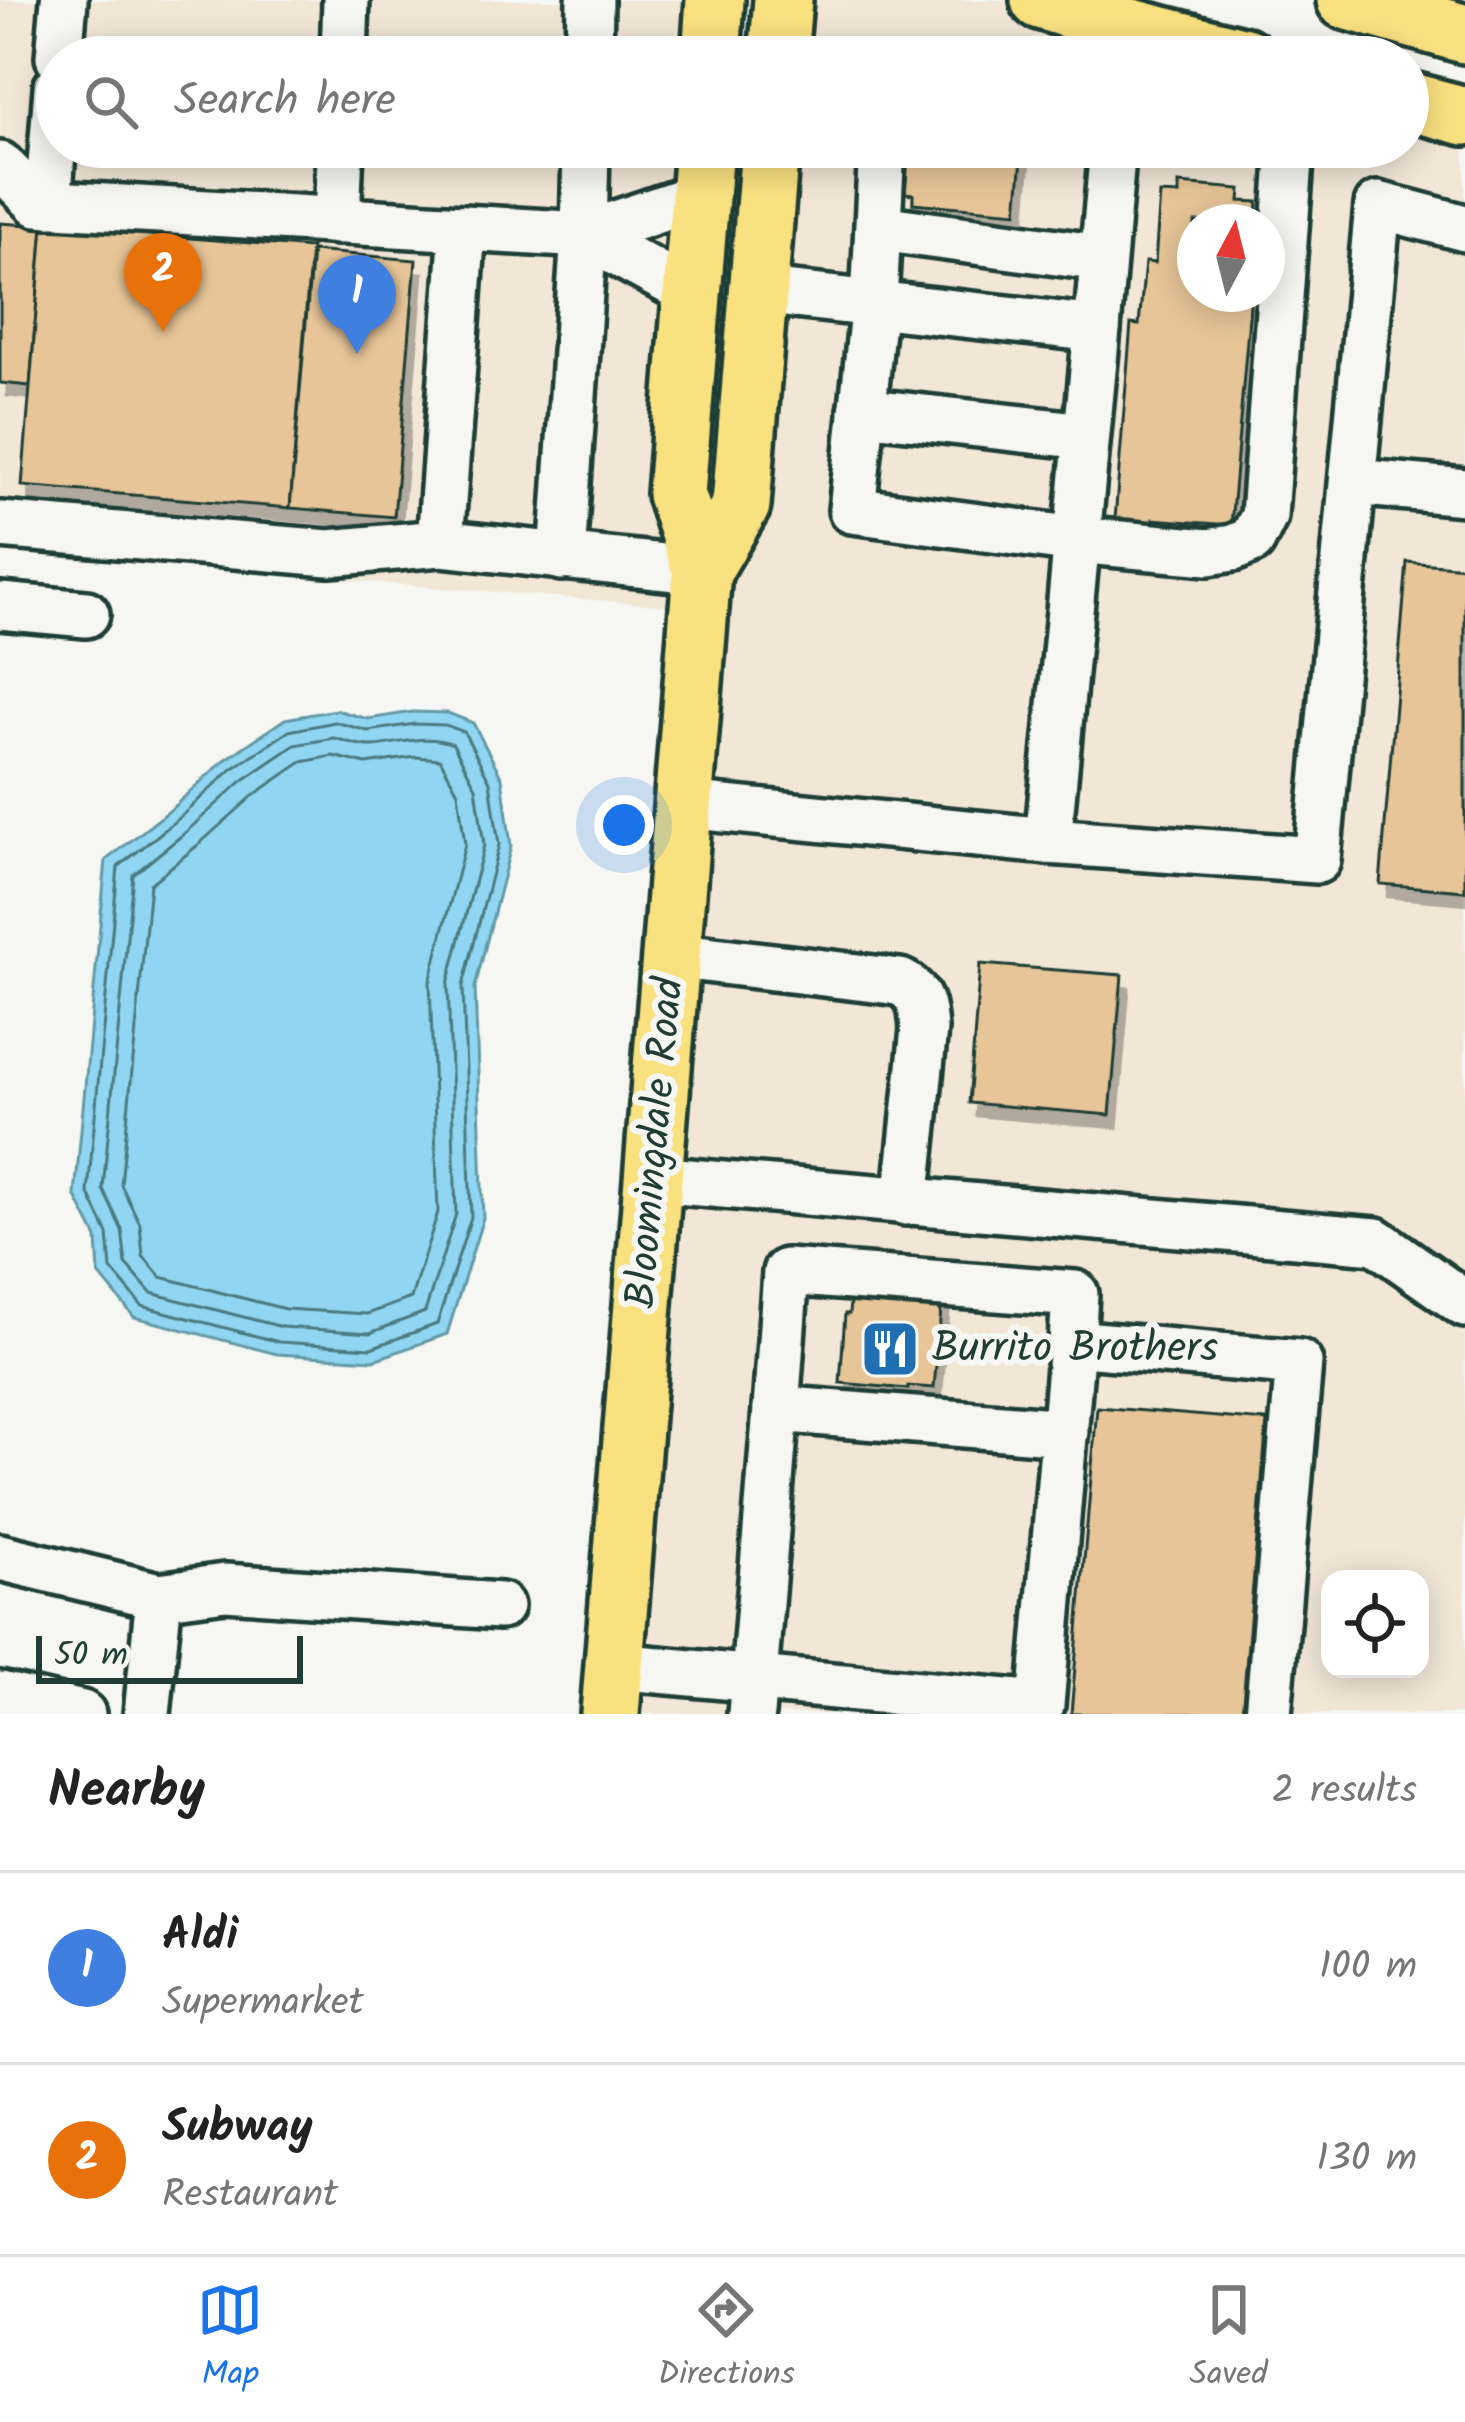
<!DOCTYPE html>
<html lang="en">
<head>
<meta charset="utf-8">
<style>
	:root { --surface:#fff; --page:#f2f2f2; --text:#222; --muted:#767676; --line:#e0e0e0; --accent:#1a73e8 }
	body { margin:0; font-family:Kalam,sans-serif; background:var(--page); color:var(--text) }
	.controls { position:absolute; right:36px; bottom:36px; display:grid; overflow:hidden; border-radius:24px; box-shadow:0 6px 30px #0003 }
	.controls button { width:108px; height:108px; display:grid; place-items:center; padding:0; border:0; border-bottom:3px solid var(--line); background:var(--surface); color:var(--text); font:60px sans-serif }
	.compass { position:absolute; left:1177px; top:204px; width:108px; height:108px; border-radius:50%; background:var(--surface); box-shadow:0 6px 30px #0003; rotate:7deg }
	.scale { position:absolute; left:36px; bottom:30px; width:267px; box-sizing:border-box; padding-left:12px; border:6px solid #1f3d34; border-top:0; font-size:33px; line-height:42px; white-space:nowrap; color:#1f3d34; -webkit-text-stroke:9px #f6f6f2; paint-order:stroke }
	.you { position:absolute; left:624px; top:825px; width:42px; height:42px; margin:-30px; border:9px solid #fff; border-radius:50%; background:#1a73e8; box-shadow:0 0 0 18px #1a73e833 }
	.badge { display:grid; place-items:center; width:78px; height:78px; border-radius:50%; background:var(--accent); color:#fff; font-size:39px; font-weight:700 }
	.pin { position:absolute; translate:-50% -99px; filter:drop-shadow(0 3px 6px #0008) }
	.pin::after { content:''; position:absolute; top:63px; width:42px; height:36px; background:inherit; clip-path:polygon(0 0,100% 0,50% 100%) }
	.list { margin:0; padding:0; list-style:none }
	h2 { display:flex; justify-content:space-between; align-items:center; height:156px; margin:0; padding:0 48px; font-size:51px }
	h2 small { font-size:39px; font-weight:400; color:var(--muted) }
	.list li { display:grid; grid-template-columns:78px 1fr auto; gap:36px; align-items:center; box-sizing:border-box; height:192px; padding:0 48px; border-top:3px solid var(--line) }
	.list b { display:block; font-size:45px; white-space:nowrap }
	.list p { margin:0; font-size:39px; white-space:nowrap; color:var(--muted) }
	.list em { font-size:39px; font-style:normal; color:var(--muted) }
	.icon { flex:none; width:66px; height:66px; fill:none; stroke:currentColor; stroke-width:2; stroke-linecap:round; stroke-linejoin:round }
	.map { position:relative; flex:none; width:1465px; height:1714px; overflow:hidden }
	.search { position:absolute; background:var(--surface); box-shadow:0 6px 30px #0003; left:36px; right:36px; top:36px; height:132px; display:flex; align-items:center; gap:30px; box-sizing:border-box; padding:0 42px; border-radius:66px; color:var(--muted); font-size:45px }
	.sheet { height:540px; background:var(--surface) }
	nav { display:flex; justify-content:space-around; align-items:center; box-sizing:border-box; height:168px; border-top:3px solid var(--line); background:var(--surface); font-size:33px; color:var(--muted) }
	nav a { display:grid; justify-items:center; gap:6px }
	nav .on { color:var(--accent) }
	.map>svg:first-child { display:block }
	.built { fill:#f2e7d7; fill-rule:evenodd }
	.water { fill:#90d6f2; stroke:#6399a6; stroke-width:3 }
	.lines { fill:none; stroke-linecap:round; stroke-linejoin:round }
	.shore { stroke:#4c7a80; stroke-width:3 }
	.building { fill:#e7c598; stroke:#1f3d34; stroke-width:3; filter:url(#shadow) }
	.minor-casing { stroke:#1f3d34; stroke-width:54 }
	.major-casing { stroke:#1f3d34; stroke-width:66 }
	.minor { stroke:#f6f6f2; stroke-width:45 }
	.major { stroke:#fae180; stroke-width:57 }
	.labels { text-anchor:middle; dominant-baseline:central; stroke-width:12; stroke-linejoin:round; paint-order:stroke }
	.street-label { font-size:42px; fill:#1f3d34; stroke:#f6f6f2 }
	.poi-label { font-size:42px; fill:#1f3d34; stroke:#f6f6f2; text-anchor:start }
</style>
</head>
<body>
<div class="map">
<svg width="1465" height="1714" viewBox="0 0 1465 1714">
	<defs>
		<filter id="shadow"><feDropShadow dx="7" dy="13" stdDeviation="0" flood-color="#0004"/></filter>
	</defs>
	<rect width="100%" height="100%" fill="#f6f6f2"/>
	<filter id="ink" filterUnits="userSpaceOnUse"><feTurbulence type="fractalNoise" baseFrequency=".00833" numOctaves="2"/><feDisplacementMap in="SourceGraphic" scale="24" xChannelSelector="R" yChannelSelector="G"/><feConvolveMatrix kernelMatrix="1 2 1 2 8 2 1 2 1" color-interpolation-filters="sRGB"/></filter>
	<g filter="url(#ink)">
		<g class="built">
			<polygon points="0,0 721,0 716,57 57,57 57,147 708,147 670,606 0,553"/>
			<polygon points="797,0 1006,0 1203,57 790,57"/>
			<path d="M 1408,116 L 1465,132 L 1465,1714 L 615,1714 L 781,147 L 1408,147 ZM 1195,222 L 1267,222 L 1267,294 L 1195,294 ZM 1330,1579 L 1420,1579 L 1420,1669 L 1330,1669 Z"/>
		</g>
		<polygon class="water" points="336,710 368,719 413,712 448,713 473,723 502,778 511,846 475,987 483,1218 447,1334 374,1360 277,1354 134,1317 99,1274 97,1238 75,1195 106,860 169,811 225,760 285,719"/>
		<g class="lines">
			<g class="shore">
				<polygon points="335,722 368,731 415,724 445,725 464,732 490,782 499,845 463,986 471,1217 437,1324 371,1348 279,1342 142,1306 111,1269 108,1234 88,1192 118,867 177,820 232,769 289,731"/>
				<path d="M 334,738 C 347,741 360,747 373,746 C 401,744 426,733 453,744 L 476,787 L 484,845 L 448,984 L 456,1214 L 425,1312 L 370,1333 L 282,1327 L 151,1293 L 126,1264 L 122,1230 L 103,1189 L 133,875 L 186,832 L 242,781 L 295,745 Z"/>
				<polygon points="333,756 366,764 416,757 440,759 458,792 465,844 430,982 438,1212 411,1298 367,1314 285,1309 161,1277 143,1256 140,1224 121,1185 150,884 198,845 254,795 302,762"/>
			</g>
		</g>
		<g class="building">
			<polygon points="909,147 1023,147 1017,212 913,203 913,194 905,193"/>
			<polygon points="1179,184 1241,189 1240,201 1258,202 1257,222 1195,222 1195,294 1251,294 1231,525 1153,519 1152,535 1114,531 1131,324 1139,325 1145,262 1155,263 1160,194 1179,195"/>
			<polygon points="0,223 43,226 30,386 0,383"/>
			<polygon points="43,226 311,248 290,508 22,486"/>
			<polygon points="312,251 416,260 394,517 290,508"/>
			<polygon points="1407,562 1465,567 1465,891 1380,884"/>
			<polygon points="980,964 1122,975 1110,1115 969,1103"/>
			<polygon points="851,1290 942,1298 934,1388 908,1386 908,1389 840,1383 845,1314 849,1314"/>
			<polygon points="1097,1407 1267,1421 1242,1714 1071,1714"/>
		</g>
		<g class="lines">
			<defs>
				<g id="minor">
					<polyline points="59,57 64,0"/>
					<polyline points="344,57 346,0"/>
					<polyline points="589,57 590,0"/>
					<polyline points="882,147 874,302 852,510 1076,540 1208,552 1233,548 1252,540 1264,516 1291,147"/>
					<polyline points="0,165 38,203 584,235 701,195"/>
					<polyline points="48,204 57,88"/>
					<polyline points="337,221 340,147"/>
					<polyline points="463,228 440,543 702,571"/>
					<polyline points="879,228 1102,258"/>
					<polyline points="584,235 693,294"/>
					<polyline points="758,291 1097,329 1113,147"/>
					<polyline points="862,411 1086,436"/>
					<polyline points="1353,482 1465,492"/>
					<polyline points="0,525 329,553 440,543"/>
					<polyline points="562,557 584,235 586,147"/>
					<polyline points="0,606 86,614"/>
					<polyline points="684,805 1048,841 1097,329"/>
					<polyline points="1048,841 1317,860 1378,205 1465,228"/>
					<path d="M 671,955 L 900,982 C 921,993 922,1006 924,1029 L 906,1202"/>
					<polyline points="654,1179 1376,1241 1465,1304"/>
					<polyline points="776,1409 786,1272 1075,1294 1072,1343"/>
					<polyline points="0,1557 159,1596 147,1714"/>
					<polyline points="159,1596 225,1587 500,1606"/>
					<polyline points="615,1666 1041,1705 1072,1343 1299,1363 1268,1714"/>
					<polyline points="0,1695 82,1714"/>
					<polyline points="751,1714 776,1409 1065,1432"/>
				</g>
				<g id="major">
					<polyline points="1040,0 1124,26 1245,57"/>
					<polyline points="1346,0 1465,34"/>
					<polyline points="711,57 715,0"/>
					<polyline points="778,57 783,0"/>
					<polyline points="1408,101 1465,116"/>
					<polyline points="702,571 741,505 770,147"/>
					<polyline points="610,1714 702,571 676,494 704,147"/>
				</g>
			</defs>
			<use href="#minor" class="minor-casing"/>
			<use href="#major" class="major-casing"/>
			<use href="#minor" class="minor"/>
			<use href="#major" class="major"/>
		</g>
	</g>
	<defs>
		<symbol id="restaurant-square" viewBox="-11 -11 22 22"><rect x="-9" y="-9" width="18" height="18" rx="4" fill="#1f6fb2" stroke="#f6f6f2"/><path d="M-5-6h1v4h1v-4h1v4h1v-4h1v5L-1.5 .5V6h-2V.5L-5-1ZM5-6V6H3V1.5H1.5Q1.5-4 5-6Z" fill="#fff"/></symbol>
	</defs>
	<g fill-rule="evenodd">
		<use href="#restaurant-square" x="857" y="1316" width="66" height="66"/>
	</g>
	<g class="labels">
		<g class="street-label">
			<text transform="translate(656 1143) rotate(-85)">Bloomingdale Road</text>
		</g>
		<g class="poi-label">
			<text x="932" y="1349">Burrito Brothers</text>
		</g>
	</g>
</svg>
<div class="controls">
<button><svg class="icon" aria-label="locate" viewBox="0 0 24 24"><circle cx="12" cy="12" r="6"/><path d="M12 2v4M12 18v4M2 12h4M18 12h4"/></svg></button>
</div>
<svg class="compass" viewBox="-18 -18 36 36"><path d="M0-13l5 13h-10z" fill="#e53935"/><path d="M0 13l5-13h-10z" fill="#767676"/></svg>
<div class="scale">50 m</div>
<div class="you"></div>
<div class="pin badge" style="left:357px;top:354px;background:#3f7fe0">1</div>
<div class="pin badge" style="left:163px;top:332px;background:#e8710a">2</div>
<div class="search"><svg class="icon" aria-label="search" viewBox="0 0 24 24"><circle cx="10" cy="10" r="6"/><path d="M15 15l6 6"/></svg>Search here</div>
</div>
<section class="sheet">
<h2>Nearby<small>2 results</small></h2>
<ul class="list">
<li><span class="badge" style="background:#3f7fe0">1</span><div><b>Aldi</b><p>Supermarket</p></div><em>100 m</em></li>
<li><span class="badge" style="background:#e8710a">2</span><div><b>Subway</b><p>Restaurant</p></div><em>130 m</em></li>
</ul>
</section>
<nav>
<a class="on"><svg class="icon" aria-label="map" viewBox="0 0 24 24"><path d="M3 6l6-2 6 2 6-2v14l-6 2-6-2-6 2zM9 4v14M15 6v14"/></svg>Map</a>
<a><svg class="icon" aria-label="directions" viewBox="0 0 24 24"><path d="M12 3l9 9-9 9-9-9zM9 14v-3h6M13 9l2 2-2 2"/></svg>Directions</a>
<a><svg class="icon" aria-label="saved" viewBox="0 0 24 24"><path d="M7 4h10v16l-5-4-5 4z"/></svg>Saved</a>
</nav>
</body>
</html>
